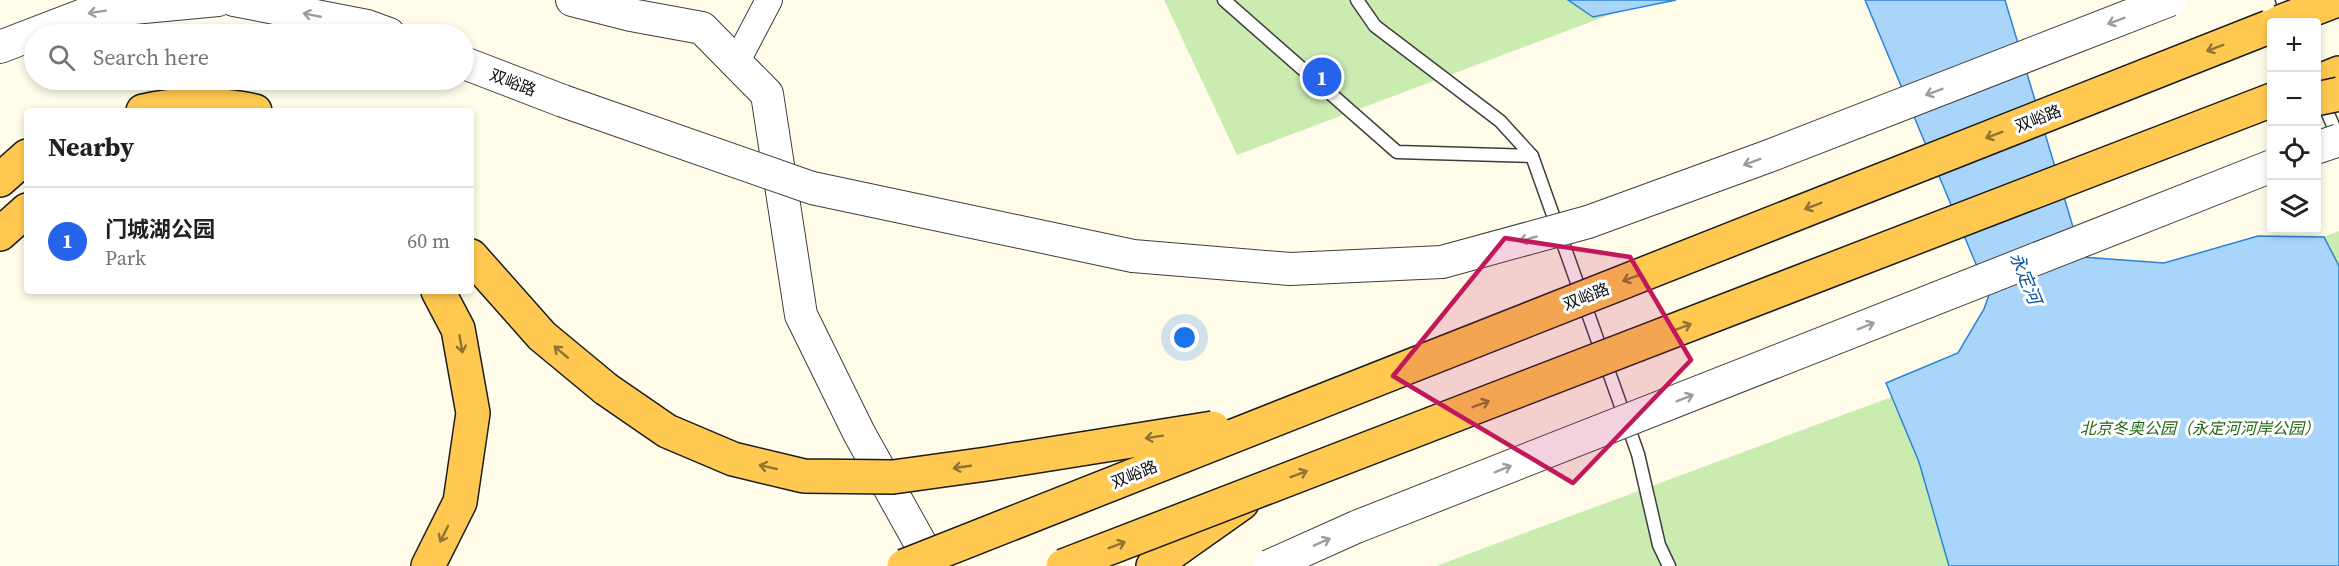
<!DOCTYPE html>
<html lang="en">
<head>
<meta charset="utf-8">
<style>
	:root { --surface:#fff; --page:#f6f6f6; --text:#202124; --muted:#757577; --line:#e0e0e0; --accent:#2563eb }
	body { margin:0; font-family:"Source Serif 4","Noto Sans SC",serif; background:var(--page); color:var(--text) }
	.controls { position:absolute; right:18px; top:18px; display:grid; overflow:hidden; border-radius:6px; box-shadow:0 3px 9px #0003 }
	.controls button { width:54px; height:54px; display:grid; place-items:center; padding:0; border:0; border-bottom:2px solid var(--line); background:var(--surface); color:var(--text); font:30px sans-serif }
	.you { position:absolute; left:1185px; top:338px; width:21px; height:21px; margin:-15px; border:4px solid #fff; border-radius:50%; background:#1a73e8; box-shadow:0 0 0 9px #1a73e833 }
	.badge { display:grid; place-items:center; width:39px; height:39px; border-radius:50%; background:var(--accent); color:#fff; font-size:20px; font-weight:700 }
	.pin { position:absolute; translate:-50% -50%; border:3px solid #fff; box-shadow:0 2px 6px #0006 }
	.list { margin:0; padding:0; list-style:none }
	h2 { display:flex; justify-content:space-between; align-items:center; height:78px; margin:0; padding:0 24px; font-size:26px }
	h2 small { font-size:20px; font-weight:400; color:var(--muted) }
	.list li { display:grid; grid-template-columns:39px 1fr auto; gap:18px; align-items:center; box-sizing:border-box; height:108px; padding:0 24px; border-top:2px solid var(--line) }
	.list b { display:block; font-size:22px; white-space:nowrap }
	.list p { margin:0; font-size:20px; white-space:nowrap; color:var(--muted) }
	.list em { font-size:20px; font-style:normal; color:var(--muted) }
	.icon { flex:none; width:33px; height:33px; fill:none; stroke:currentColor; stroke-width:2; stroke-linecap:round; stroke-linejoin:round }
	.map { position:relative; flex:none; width:2339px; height:566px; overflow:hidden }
	.search { position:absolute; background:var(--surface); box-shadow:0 3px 9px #0003; left:24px; top:24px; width:450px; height:66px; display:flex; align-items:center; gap:15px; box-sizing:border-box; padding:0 21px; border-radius:33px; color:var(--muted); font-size:22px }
	.panel { position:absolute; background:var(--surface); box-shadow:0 3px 9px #0003; left:24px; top:108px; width:450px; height:186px; border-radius:6px }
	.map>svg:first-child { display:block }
	.green { fill:#caecb1 }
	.water { fill:#aad5fa; stroke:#2c83d7; stroke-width:1.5 }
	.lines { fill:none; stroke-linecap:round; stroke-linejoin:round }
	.service-casing { stroke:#3e3e3e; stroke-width:15 }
	.minor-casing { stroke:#3e3e3e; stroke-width:28 }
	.tertiary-casing { stroke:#3e3e3e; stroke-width:34 }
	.trunk-casing { stroke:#1c1c1c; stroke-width:36 }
	.service { stroke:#fff; stroke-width:12 }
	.minor { stroke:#fff; stroke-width:26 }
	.tertiary { stroke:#fff; stroke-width:32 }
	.trunk { stroke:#ffc951; stroke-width:33 }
	.tertiary-bridge-casing { stroke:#3e3e3e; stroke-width:34; stroke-linecap:butt }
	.trunk-bridge-casing { stroke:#1c1c1c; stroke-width:36; stroke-linecap:butt }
	.tertiary-bridge { stroke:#fff; stroke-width:32 }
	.trunk-bridge { stroke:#ffc951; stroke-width:33 }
	.oneway { stroke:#9d9d9d }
	.oneway2 { stroke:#917432 }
	.marked { fill:#c2185b; fill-opacity:0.2; stroke:#c2185b; stroke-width:4.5; stroke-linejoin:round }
	.labels { text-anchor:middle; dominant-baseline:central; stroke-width:6; stroke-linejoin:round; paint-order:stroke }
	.street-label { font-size:16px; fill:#0b0b0b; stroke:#fff }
	.park-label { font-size:16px; font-style:italic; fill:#216718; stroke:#fff }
	.water-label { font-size:18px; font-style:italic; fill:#0d55a5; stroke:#fff }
</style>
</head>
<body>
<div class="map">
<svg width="2339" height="566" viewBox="0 0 2339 566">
	<rect width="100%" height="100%" fill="#fffdea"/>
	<g class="green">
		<polygon points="1164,0 1649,0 1237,155"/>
		<polygon points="2339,231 2339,566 1436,566"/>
	</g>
	<g class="water">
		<polygon points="1568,0 1676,0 1593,17"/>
		<polygon points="1865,0 2005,0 2082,257 2164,263 2258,236 2324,237 2339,266 2339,566 1949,566 1919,462 1886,383 1958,353 1984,309 1989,295"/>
	</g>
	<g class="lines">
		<defs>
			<g id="service">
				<polyline points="1224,0 1397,152 1532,156"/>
				<polyline points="1357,0 1375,26 1500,121 1532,156 1638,454 1659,545 1669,566"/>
				<polyline points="2282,0 2289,19"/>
				<polyline points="2322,100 2339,139"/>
			</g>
			<polyline id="minor" points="737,61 769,0"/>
			<g id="tertiary">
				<polyline points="234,0 367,26 389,34"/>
				<polyline points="572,0 631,15 702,28 767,94 801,315 859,433 933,566"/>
				<polyline points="0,47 91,12 218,0"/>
				<polyline points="464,63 563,101"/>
			</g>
			<g id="trunk">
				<polyline points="2316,82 2339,73"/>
				<path d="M 143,111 C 178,103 219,103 255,111"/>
				<polyline points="2207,125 2272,100"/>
				<polyline points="0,180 27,156"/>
				<polyline points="0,234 27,210"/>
				<polyline points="471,256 542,336 606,389"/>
				<polyline points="428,566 460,502 473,413 458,329 438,291"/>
				<polyline points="1153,566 1242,503"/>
			</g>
		</defs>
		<use href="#service" class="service-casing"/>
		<use href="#minor" class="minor-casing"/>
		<use href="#tertiary" class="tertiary-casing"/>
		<use href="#trunk" class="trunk-casing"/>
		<use href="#service" class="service"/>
		<use href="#minor" class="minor"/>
		<use href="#tertiary" class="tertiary"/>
		<use href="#trunk" class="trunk"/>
		<defs>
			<g id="tertiary-bridge">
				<polyline points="563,101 812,188 1133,256 1290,269 1442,262 1588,222 1769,156 2170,0"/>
				<polyline points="2316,148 2339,140"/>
				<polyline points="1269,566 1356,527 2272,166"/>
			</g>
			<g id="trunk-bridge">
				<polyline points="2280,22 2337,0"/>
				<polyline points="2316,99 2339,94"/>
				<polyline points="606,389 667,431 733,459 804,476 893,477 987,464 1213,428"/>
				<polyline points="904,566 2269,27"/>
				<polyline points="1063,566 2207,125"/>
			</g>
		</defs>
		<use href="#tertiary-bridge" class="tertiary-bridge-casing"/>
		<use href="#trunk-bridge" class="trunk-bridge-casing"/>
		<use href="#tertiary-bridge" class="tertiary-bridge"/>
		<use href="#trunk-bridge" class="trunk-bridge"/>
	</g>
	<defs><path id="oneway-shaft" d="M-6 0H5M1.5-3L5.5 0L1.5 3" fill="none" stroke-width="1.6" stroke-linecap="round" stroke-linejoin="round" transform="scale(1.5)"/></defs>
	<g class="oneway">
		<use href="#oneway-shaft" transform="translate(97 12) rotate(171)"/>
		<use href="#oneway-shaft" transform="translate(312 15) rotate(-169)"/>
		<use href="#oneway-shaft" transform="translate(2116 21) rotate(159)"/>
		<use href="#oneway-shaft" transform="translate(1934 92) rotate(159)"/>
		<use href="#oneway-shaft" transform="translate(1752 162) rotate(160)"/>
		<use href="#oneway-shaft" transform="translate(1528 239) rotate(164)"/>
		<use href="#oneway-shaft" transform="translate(1866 326) rotate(-22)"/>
		<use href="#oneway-shaft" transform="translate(1685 398) rotate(-22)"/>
		<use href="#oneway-shaft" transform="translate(1503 469) rotate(-22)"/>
		<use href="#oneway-shaft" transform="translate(1322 542) rotate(-24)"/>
	</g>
	<g class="oneway2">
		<use href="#oneway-shaft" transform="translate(2215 48) rotate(159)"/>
		<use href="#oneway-shaft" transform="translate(1994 135) rotate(159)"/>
		<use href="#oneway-shaft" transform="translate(1813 206) rotate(159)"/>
		<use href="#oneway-shaft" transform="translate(1631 278) rotate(159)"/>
		<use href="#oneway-shaft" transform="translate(1683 327) rotate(-21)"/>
		<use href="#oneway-shaft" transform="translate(461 344) rotate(80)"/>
		<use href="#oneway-shaft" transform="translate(561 352) rotate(-140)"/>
		<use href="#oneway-shaft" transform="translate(1481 404) rotate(-21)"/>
		<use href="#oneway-shaft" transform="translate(1154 437) rotate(171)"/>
		<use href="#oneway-shaft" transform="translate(768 467) rotate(-167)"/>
		<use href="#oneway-shaft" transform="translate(962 467) rotate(172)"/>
		<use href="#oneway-shaft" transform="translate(1299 474) rotate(-21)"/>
		<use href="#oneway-shaft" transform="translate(444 534) rotate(116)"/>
		<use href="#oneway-shaft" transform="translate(1117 545) rotate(-21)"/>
	</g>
	<path class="marked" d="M 1505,238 L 1630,257 L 1691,360 L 1573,483 L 1393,376 Z"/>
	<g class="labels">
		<g class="street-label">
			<text transform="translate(513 82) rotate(21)">双峪路</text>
			<text transform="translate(2038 118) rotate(-21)">双峪路</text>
			<text transform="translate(1586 296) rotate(-21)">双峪路</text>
			<text transform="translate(1134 474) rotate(-22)">双峪路</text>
		</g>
		<g class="park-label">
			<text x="2200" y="428">北京冬奥公园（永定河河岸公园）</text>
		</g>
		<g class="water-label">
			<text transform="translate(2026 278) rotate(68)">永定河</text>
		</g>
	</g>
</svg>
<div class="controls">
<button>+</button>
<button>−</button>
<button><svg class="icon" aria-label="locate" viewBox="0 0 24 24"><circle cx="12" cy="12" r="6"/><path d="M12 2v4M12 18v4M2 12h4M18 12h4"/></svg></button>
<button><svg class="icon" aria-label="layers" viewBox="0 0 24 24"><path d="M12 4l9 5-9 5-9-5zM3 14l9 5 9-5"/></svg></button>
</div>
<div class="you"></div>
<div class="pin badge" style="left:1322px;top:77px">1</div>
<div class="search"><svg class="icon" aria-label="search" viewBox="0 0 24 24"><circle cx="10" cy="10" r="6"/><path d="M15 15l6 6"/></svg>Search here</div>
<section class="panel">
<h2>Nearby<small></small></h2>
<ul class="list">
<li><span class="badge">1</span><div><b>门城湖公园</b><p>Park</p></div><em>60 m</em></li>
</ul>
</section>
</div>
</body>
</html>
